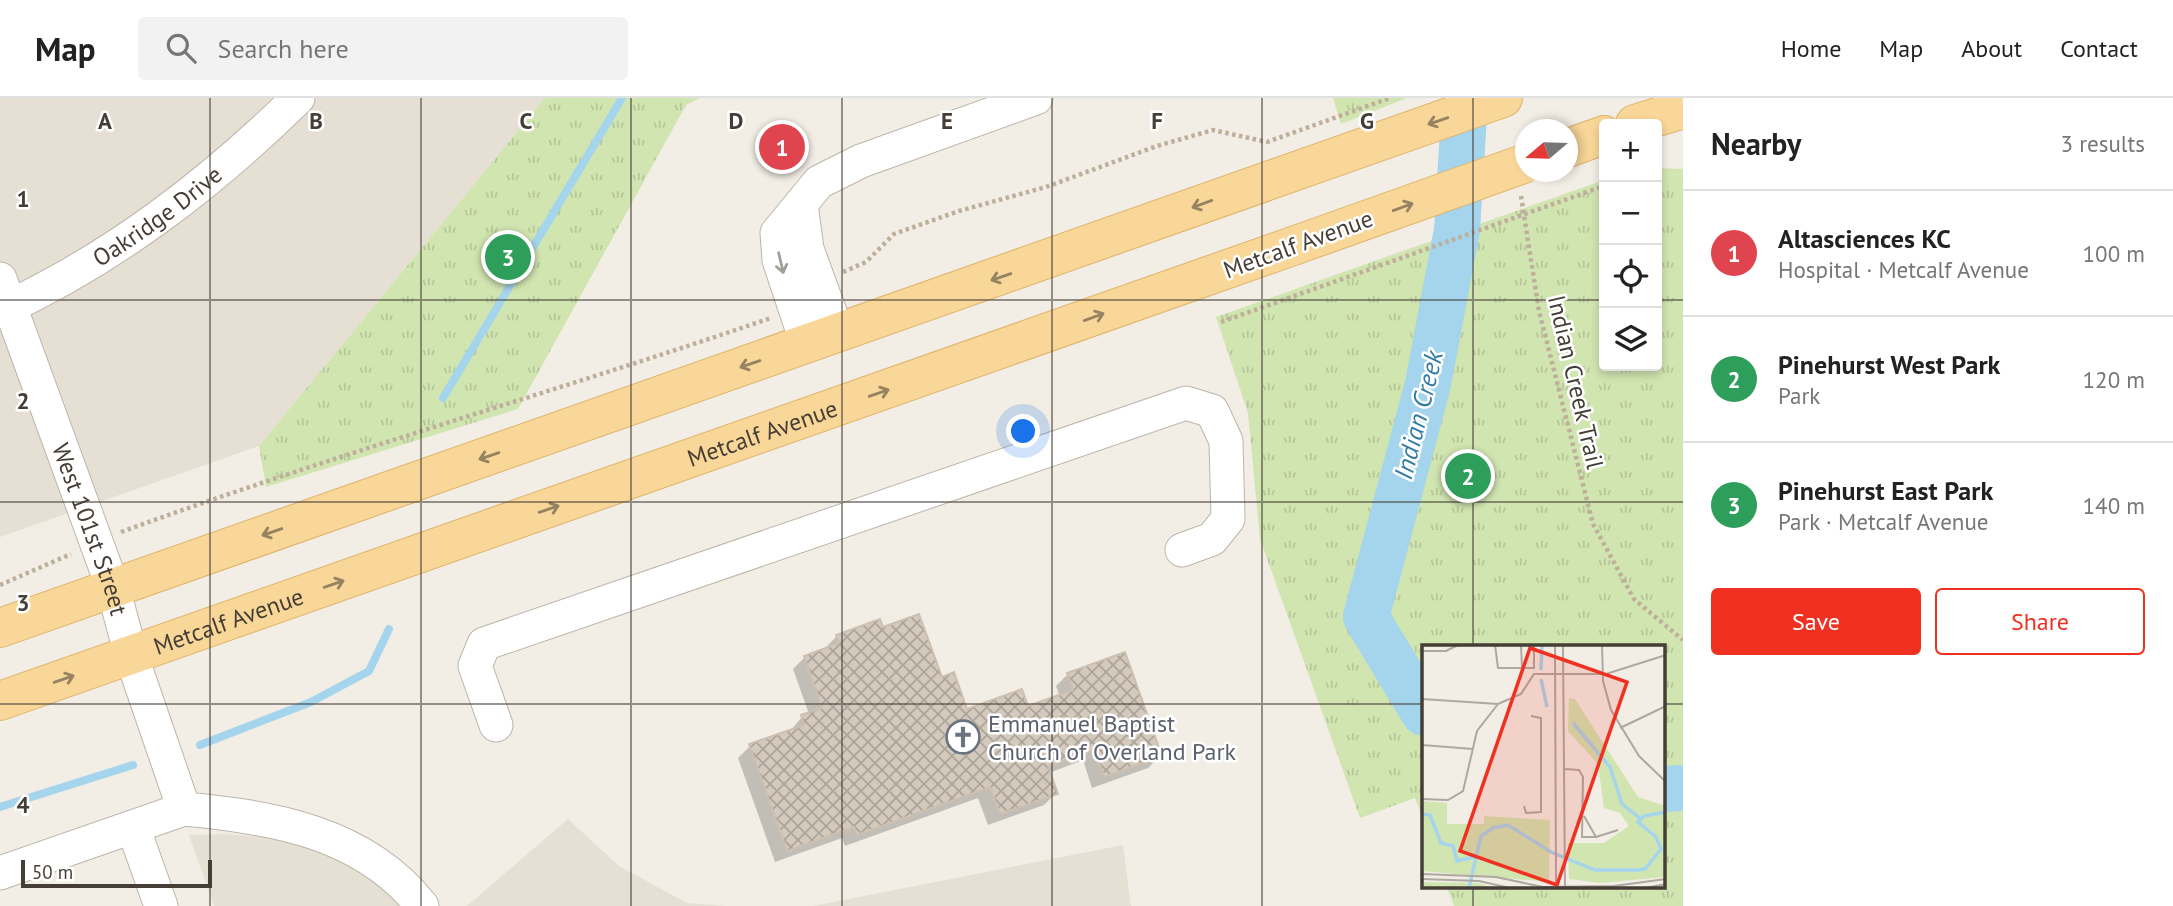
<!DOCTYPE html>
<html lang="en">
<head>
<meta charset="utf-8">
<style>
	:root { --surface:#fff; --page:#f2f2f2; --text:#222; --muted:#767676; --line:#e0e0e0; --accent:#f03020 }
	body { margin:0; font-family:"PT Sans",sans-serif; background:var(--page); color:var(--text) }
	.controls { position:absolute; right:21px; top:21px; display:grid; overflow:hidden; border-radius:7px; box-shadow:0 4px 10px #0003 }
	.controls button { width:63px; height:63px; display:grid; place-items:center; padding:0; border:0; border-bottom:2px solid var(--line); background:var(--surface); color:var(--text); font:35px sans-serif }
	.compass { position:absolute; left:1515px; top:21px; width:63px; height:63px; border-radius:50%; background:var(--surface); box-shadow:0 4px 10px #0003; rotate:251deg }
	.scale { position:absolute; left:21px; bottom:18px; width:191px; box-sizing:border-box; padding-left:7px; border:4px solid #453e36; border-top:0; font-size:19px; line-height:24px; white-space:nowrap; color:#453e36; -webkit-text-stroke:5px #fff; paint-order:stroke }
	.you { position:absolute; left:1024px; top:334px; width:24px; height:24px; margin:-18px; border:5px solid #fff; border-radius:50%; background:#1a73e8; box-shadow:0 0 0 10px #1a73e833 }
	.badge { display:grid; place-items:center; width:46px; height:46px; border-radius:50%; background:var(--accent); color:#fff; font-size:23px; font-weight:700 }
	.pin { position:absolute; translate:-50% -50%; border:4px solid #fff; box-shadow:0 2px 7px #0006 }
	.list { margin:0; padding:0; list-style:none }
	h2 { display:flex; justify-content:space-between; align-items:center; height:91px; margin:0; padding:0 28px; font-size:30px }
	h2 small { font-size:23px; font-weight:400; color:var(--muted) }
	.list li { display:grid; grid-template-columns:46px 1fr auto; gap:21px; align-items:center; box-sizing:border-box; height:126px; padding:0 28px; border-top:2px solid var(--line) }
	.list b { display:block; font-size:26px; white-space:nowrap }
	.list p { margin:0; font-size:23px; white-space:nowrap; color:var(--muted) }
	.list em { font-size:23px; font-style:normal; color:var(--muted) }
	.actions { display:flex; gap:14px; padding:21px 28px }
	.actions a { flex:1; padding:16px 0; border:2px solid var(--accent); border-radius:7px; text-align:center; font-size:24px; color:var(--accent) }
	.actions .main { background:var(--accent); color:#fff }
	.icon { flex:none; width:38px; height:38px; fill:none; stroke:currentColor; stroke-width:2; stroke-linecap:round; stroke-linejoin:round }
	.map { position:relative; flex:none; width:1683px; height:808px; overflow:hidden }
	header { display:flex; align-items:center; gap:42px; box-sizing:border-box; height:98px; padding:0 35px; background:var(--surface); border-bottom:2px solid var(--line) }
	header strong { font-size:33px }
	nav { display:flex; gap:38px; margin-inline-start:auto; font-size:24px }
	.search { width:490px; height:63px; background:var(--page); display:flex; align-items:center; gap:18px; box-sizing:border-box; padding:0 24px; border-radius:7px; color:var(--muted); font-size:26px }
	main { display:flex }
	aside { flex:1; background:var(--surface) }
	.map>svg:first-child { display:block }
	.residential { fill:#e6dfd4 }
	.grass { fill:url(#grass-tufts) }
	.shadow { fill:#0003 }
	.lines { fill:none; stroke-linecap:round; stroke-linejoin:round }
	.stream { stroke:#a5d4ed; stroke-width:8 }
	.river { stroke:#a5d4ed; stroke-width:46 }
	.building { fill:url(#building-cross-hatch); stroke:#cec0b0; stroke-width:2 }
	.minor-casing { stroke:#bdb5a9; stroke-width:35 }
	.major-casing { stroke:#deb269; stroke-width:40 }
	.path { stroke:#beaf9b; stroke-width:4.5; stroke-dasharray:3.5 3.5; stroke-linecap:butt }
	.minor { stroke:#fff; stroke-width:33 }
	.major { stroke:#f9d798; stroke-width:38 }
	.major-bridge-casing { stroke:#deb269; stroke-width:40; stroke-linecap:butt }
	.path-bridge { stroke:#beaf9b; stroke-width:4.5; stroke-dasharray:3.5 3.5; stroke-linecap:butt }
	.major-bridge { stroke:#f9d798; stroke-width:38 }
	.oneway { stroke:#968362 }
	.oneway2 { stroke:#a29e9a }
	.grid { fill:none; stroke:#453e36; stroke-width:2; stroke-opacity:0.55 }
	.labels { text-anchor:middle; dominant-baseline:central; stroke-width:5; stroke-linejoin:round; paint-order:stroke }
	.street-label { font-size:24px; fill:#453e36; stroke:#fff }
	.worship-label { font-size:24px; fill:#5b616d; stroke:#fff; text-anchor:start }
	.water-label { font-size:26px; font-style:italic; fill:#327ba3; stroke:#fff }
	.inset-river { fill:none; stroke:#a5d4ed; stroke-width:3.5 }
	.inset-road { fill:none; stroke:#ada8a0; stroke-width:2 }
	.view { fill:#f03020; fill-opacity:0.15; stroke:#f03020; stroke-width:3.5 }
	.inset-edge { fill:none; stroke:#453e36; stroke-width:3.5 }
	.grid-label { font-size:23px; text-anchor:middle; font-weight:bold; fill:#453e36; stroke:#fff; stroke-width:5; stroke-linejoin:round; paint-order:stroke }
</style>
</head>
<body>
<header>
<strong>Map</strong>
<div class="search"><svg class="icon" aria-label="search" viewBox="0 0 24 24"><circle cx="10" cy="10" r="6"/><path d="M15 15l6 6"/></svg>Search here</div>
<nav><a>Home</a><a>Map</a><a>About</a><a>Contact</a></nav>
</header>
<main>
<div class="map">
<svg width="1683" height="808" viewBox="0 0 1683 808">
	<defs>
		<pattern id="grass-tufts" width="24" height="20" patternUnits="userSpaceOnUse" patternTransform="scale(1.75)"><rect width="24" height="20" fill="#d1e5b1"/><path d="M3 7l-1-3M5 7V3M7 7l1-3M15 17l-1-3M17 17v-4M19 17l1-3" fill="none" stroke="#b5c699"/></pattern>
		<pattern id="building-cross-hatch" width="8" height="8" patternUnits="userSpaceOnUse" patternTransform="scale(1.75)"><rect width="8" height="8" fill="#d3c9bc"/><path d="M0 0l8 8M0 8l8-8" fill="none" stroke="#ada59a"/></pattern>
	</defs>
	<rect width="100%" height="100%" fill="#f2eee6"/>
	<g class="residential">
		<polygon points="0,0 545,0 259,348 0,439"/>
		<polygon points="568,721 619,768 687,805 726,808 467,808"/>
		<polygon points="224,736 269,739 316,748 381,787 401,808 214,808 189,737"/>
		<polygon points="1123,747 1131,808 813,808"/>
	</g>
	<g class="grass">
		<polygon points="545,0 700,0 686,7 518,311 266,389 259,348"/>
		<polygon points="1333,0 1407,0 1341,26"/>
		<polygon points="1657,70 1683,71 1683,808 1454,808 1447,789 1664,789 1664,549 1424,549 1424,723 1415,700 1360,720 1260,441 1248,315 1216,219 1604,82 1604,268 1657,268"/>
	</g>
	<polygon class="shadow" points="882,531 941,581 966,613 1027,611 1060,599 1056,588 1068,576 1160,658 1148,670 1092,690 1083,662 1049,675 1056,695 1044,707 988,727 978,700 845,748 842,740 775,764 738,660 750,648 790,633 802,619 809,616 793,571 805,559 825,550 837,538"/>
	<g class="lines">
		<g class="stream">
			<polyline points="443,300 622,0"/>
			<polyline points="200,647 311,604 369,573 389,531"/>
			<polyline points="0,709 133,667"/>
		</g>
		<g class="river">
			<polyline points="1424,615 1366,519 1428,286 1457,132 1465,0"/>
			<polyline points="1664,691 1683,690"/>
		</g>
	</g>
	<polygon class="building" points="919,516 942,579 954,574 967,611 1022,591 1028,608 1073,592 1067,575 1125,554 1162,658 1104,679 1095,652 1048,668 1058,696 1000,716 990,689 857,737 854,729 787,753 749,646 804,627 801,617 822,610 804,558 839,545 836,537 880,521 883,529"/>
	<g class="lines">
		<defs>
			<g id="minor">
				<polyline points="801,106 807,151 838,236"/>
				<path id="s1" d="M 0,181 L 113,490 L 131,557 L 184,711 C 272,719 364,734 422,808"/>
				<path id="s2" d="M 0,213 C 114,160 209,87 298,0"/>
				<polyline points="807,246 779,162 777,135 819,84 861,63 1036,0"/>
				<polyline points="496,627 475,568 484,546 1186,305 1212,313 1226,343 1228,421 1212,441 1182,452"/>
				<polyline points="133,729 161,808"/>
				<polyline points="0,775 184,711"/>
			</g>
			<g id="major">
				<polyline points="1635,26 1683,11"/>
				<polyline points="1568,50 1604,37"/>
				<polyline points="0,530 1503,0"/>
				<path id="s3" d="M 0,603 L 1293,148"/>
			</g>
		</defs>
		<use href="#minor" class="minor-casing"/>
		<use href="#major" class="major-casing"/>
		<g class="path">
			<polyline points="1521,98 1539,213 1593,426 1634,501 1683,542"/>
			<polyline points="843,174 866,164 894,136 959,113 1046,89 1157,48 1213,32 1267,44 1390,0"/>
			<path d="M 121,434 C 335,356 555,294 771,220"/>
			<polyline points="0,487 71,456"/>
		</g>
		<use href="#minor" class="minor"/>
		<use href="#major" class="major"/>
		<defs>
			<polyline id="major-bridge" points="1293,148 1526,65"/>
		</defs>
		<use href="#major-bridge" class="major-bridge-casing"/>
		<polyline class="path-bridge" points="1221,224 1604,88"/>
		<use href="#major-bridge" class="major-bridge"/>
	</g>
	<defs><path id="oneway-shaft" d="M-6 0H5M1.5-3L5.5 0L1.5 3" fill="none" stroke-width="1.6" stroke-linecap="round" stroke-linejoin="round" transform="scale(1.75)"/></defs>
	<g class="oneway">
		<use href="#oneway-shaft" transform="translate(1438 23) rotate(161)"/>
		<use href="#oneway-shaft" transform="translate(1202 106) rotate(160)"/>
		<use href="#oneway-shaft" transform="translate(1403 109) rotate(-20)"/>
		<use href="#oneway-shaft" transform="translate(1001 179) rotate(161)"/>
		<use href="#oneway-shaft" transform="translate(1094 219) rotate(-20)"/>
		<use href="#oneway-shaft" transform="translate(750 266) rotate(161)"/>
		<use href="#oneway-shaft" transform="translate(879 295) rotate(-19)"/>
		<use href="#oneway-shaft" transform="translate(489 358) rotate(161)"/>
		<use href="#oneway-shaft" transform="translate(549 411) rotate(-19)"/>
		<use href="#oneway-shaft" transform="translate(272 434) rotate(161)"/>
		<use href="#oneway-shaft" transform="translate(334 486) rotate(-19)"/>
		<use href="#oneway-shaft" transform="translate(64 581) rotate(-19)"/>
	</g>
	<use class="oneway2" href="#oneway-shaft" transform="translate(781 165) rotate(77)"/>
	<path class="grid" d="M 210,0 L 210,808M 421,0 L 421,808M 631,0 L 631,808M 842,0 L 842,808M 1052,0 L 1052,808M 1262,0 L 1262,808M 1473,0 L 1473,549M 0,202 L 1604,202M 1657,202 L 1683,202M 0,404 L 1683,404M 0,606 L 1424,606M 1664,606 L 1683,606M 1473,789 L 1473,808"/>
	<defs>
		<symbol id="church-ring" viewBox="-11 -11 22 22"><circle r="9.5" fill="#fff" stroke="#6b7280" stroke-width="1.5"/><path d="M-1.2-6h2.4v3.5h3.3v2.4h-3.3V6h-2.4V-.1h-3.3v-2.4h3.3Z" fill="#6b7280"/></symbol>
	</defs>
	<g fill-rule="evenodd">
		<use href="#church-ring" x="944" y="620" width="38" height="38"/>
	</g>
	<g class="labels">
		<g class="street-label">
			<text stroke="none"><textPath href="#s2" startOffset="184">Oakridge Drive</textPath></text>
			<text transform="translate(1298 146) rotate(-20)">Metcalf Avenue</text>
			<text transform="translate(1576 284) rotate(77)">Indian Creek Trail</text>
			<text stroke="none"><textPath href="#s3" startOffset="808">Metcalf Avenue</textPath></text>
			<text stroke="none"><textPath href="#s1" startOffset="266">West 101st Street</textPath></text>
			<text stroke="none"><textPath href="#s3" startOffset="242">Metcalf Avenue</textPath></text>
		</g>
		<g class="worship-label">
			<text x="988" y="625">Emmanuel Baptist<tspan x="988" dy="28">Church of Overland Park</tspan></text>
		</g>
		<g class="water-label">
			<text transform="translate(1418 317) rotate(-76)">Indian Creek</text>
		</g>
	</g>
	<g transform="translate(1422 547)">
		<rect width="243" height="243" fill="#f2eee6"/>
		<path d="M 147,53 L 153,54 L 216,152 L 243,161 L 243,232 L 178,238 L 147,234 L 146,198 L 182,198 L 207,181 L 198,168 L 182,163 L 176,119 L 146,86 ZM 0,156 L 25,158 L 25,179 L 62,179 L 62,171 L 128,175 L 127,237 L 0,226 ZM 0,237 L 56,238 L 73,243 L 0,243 Z" fill="#d1e5b1"/>
		<path class="inset-river" d="M 119,25 L 120,0M 119,34 L 125,62M 151,78 L 188,122 L 200,159 L 219,174M 0,169 L 8,170 L 19,198 L 31,201 L 35,216 L 52,212M 47,243 L 59,191 L 71,183 L 86,180 L 129,207 L 173,225 L 215,225 L 223,224 L 239,204 L 234,192 L 216,177 L 222,171 L 244,167"/>
		<path class="inset-road" d="M 73,0 L 76,23 L 112,23M 99,0 L 100,23M 112,0 L 112,24M 133,0 L 134,243M 141,0 L 143,243M 180,0 L 181,36 L 189,65 L 217,111 L 244,137M 0,6 L 24,6 L 36,0M 0,54 L 76,59 L 99,49 L 112,29 L 184,29 L 244,10M 198,83 L 244,61M 0,100 L 51,104M 142,124 L 157,125 L 161,132 L 160,192 L 174,192 L 162,171M 0,154 L 26,155 L 41,146 L 55,86 L 76,59M 102,161 L 104,168 L 119,167 L 119,73 L 109,71M 174,192 L 196,185M 0,229 L 74,232 L 121,242 L 192,241 L 244,234M 0,234 L 57,236 L 88,243M 223,243 L 244,239"/>
		<path class="view" d="M 108,3 L 205,37 L 135,240 L 38,206 Z"/>
		<rect width="243" height="243" class="inset-edge"/>
	</g>
	<g class="grid-label">
		<text x="105" y="31">A</text>
		<text x="316" y="31">B</text>
		<text x="526" y="31">C</text>
		<text x="736" y="31">D</text>
		<text x="947" y="31">E</text>
		<text x="1157" y="31">F</text>
		<text x="1367" y="31">G</text>
		<text x="23" y="109">1</text>
		<text x="23" y="311">2</text>
		<text x="23" y="513">3</text>
		<text x="23" y="715">4</text>
	</g>
</svg>
<div class="controls">
<button>+</button>
<button>−</button>
<button><svg class="icon" aria-label="locate" viewBox="0 0 24 24"><circle cx="12" cy="12" r="6"/><path d="M12 2v4M12 18v4M2 12h4M18 12h4"/></svg></button>
<button><svg class="icon" aria-label="layers" viewBox="0 0 24 24"><path d="M12 4l9 5-9 5-9-5zM3 14l9 5 9-5"/></svg></button>
</div>
<svg class="compass" viewBox="-18 -18 36 36"><path d="M0-13l5 13h-10z" fill="#e53935"/><path d="M0 13l5-13h-10z" fill="#767676"/></svg>
<div class="scale">50 m</div>
<div class="you"></div>
<div class="pin badge" style="left:782px;top:49px;background:#e0444e">1</div>
<div class="pin badge" style="left:1468px;top:378px;background:#2e9e5b">2</div>
<div class="pin badge" style="left:508px;top:159px;background:#2e9e5b">3</div>
</div>
<aside>
<h2>Nearby<small>3 results</small></h2>
<ul class="list">
<li><span class="badge" style="background:#e0444e">1</span><div><b>Altasciences KC</b><p>Hospital · Metcalf Avenue</p></div><em>100 m</em></li>
<li><span class="badge" style="background:#2e9e5b">2</span><div><b>Pinehurst West Park</b><p>Park</p></div><em>120 m</em></li>
<li><span class="badge" style="background:#2e9e5b">3</span><div><b>Pinehurst East Park</b><p>Park · Metcalf Avenue</p></div><em>140 m</em></li>
</ul>
<div class="actions"><a class="main">Save</a><a>Share</a></div>
</aside>
</main>
</body>
</html>
